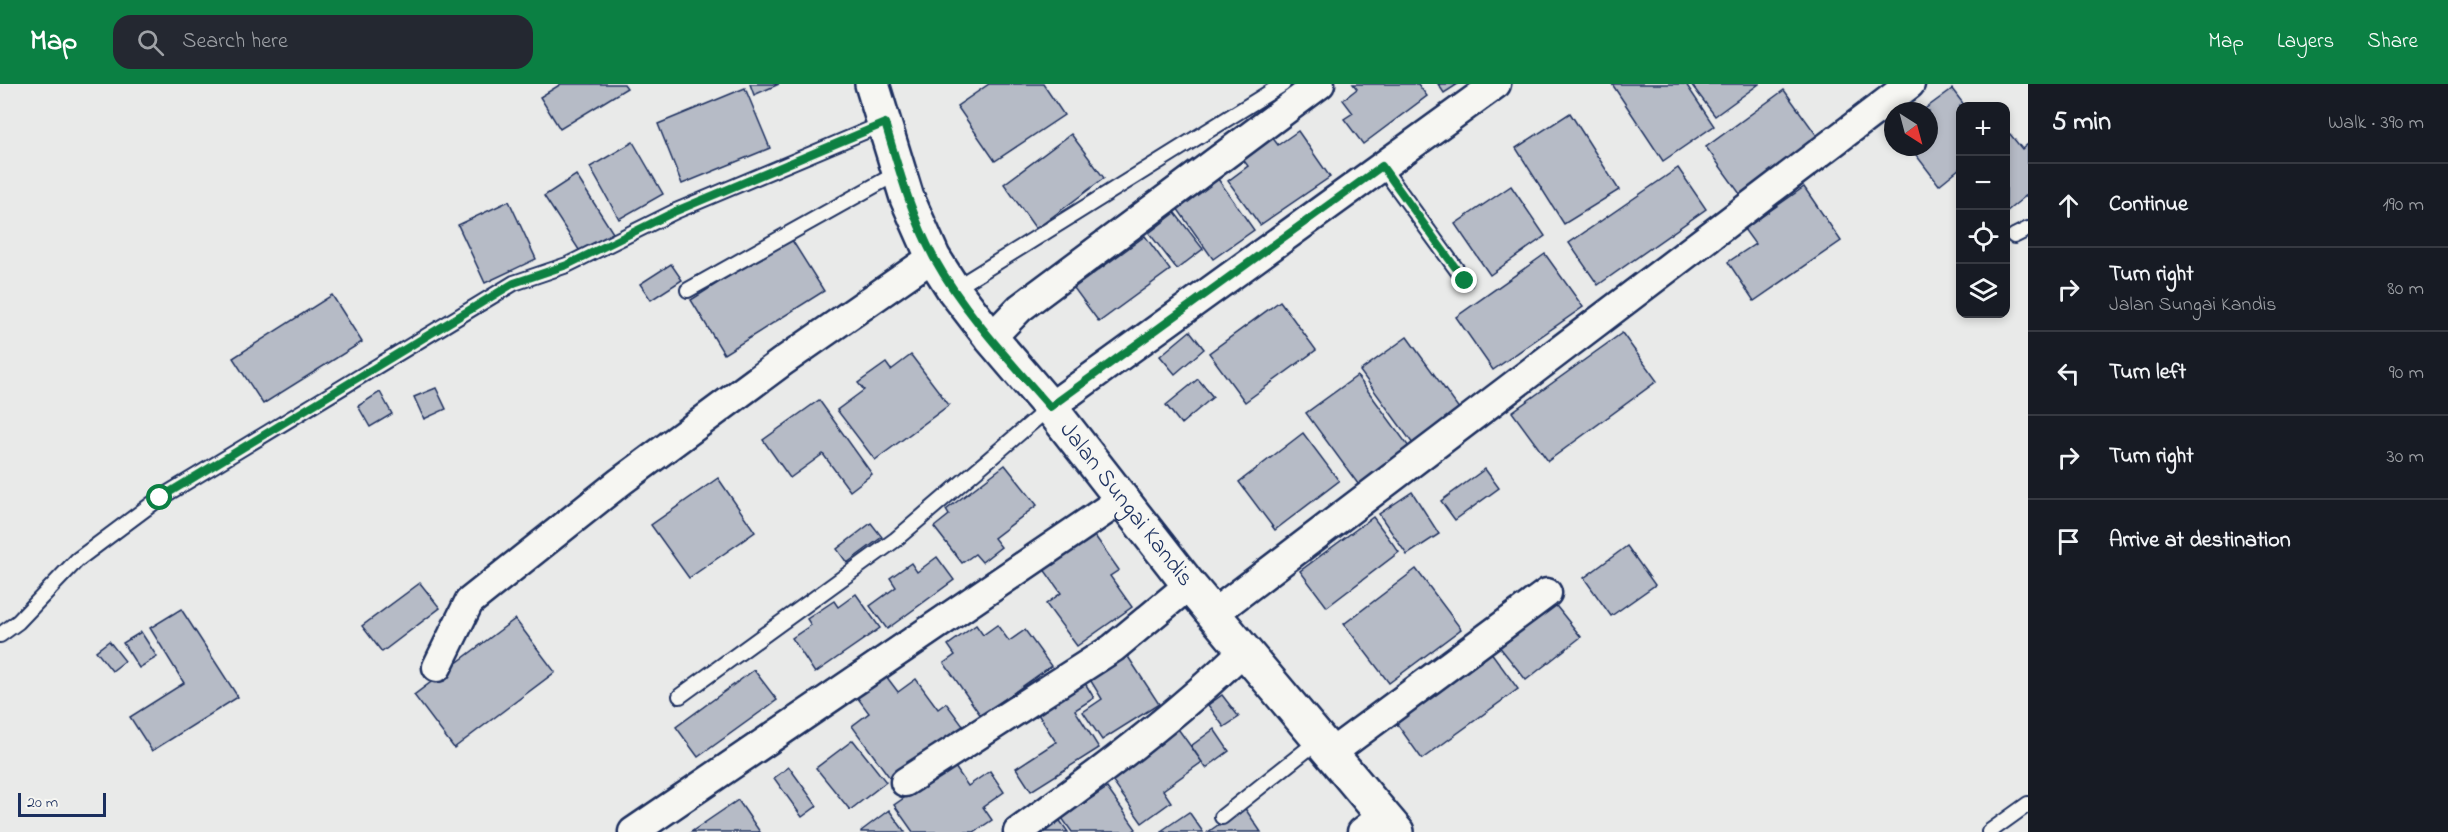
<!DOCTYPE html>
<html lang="en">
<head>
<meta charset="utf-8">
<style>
	:root { --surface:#171b24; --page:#242831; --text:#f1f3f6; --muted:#9ea1a6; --line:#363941; --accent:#0b8043 }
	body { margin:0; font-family:"Indie Flower",sans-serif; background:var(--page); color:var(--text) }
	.controls { position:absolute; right:18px; top:18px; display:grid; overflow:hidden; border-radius:12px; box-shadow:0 3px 9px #0003 }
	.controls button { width:54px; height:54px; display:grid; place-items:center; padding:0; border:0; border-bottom:2px solid var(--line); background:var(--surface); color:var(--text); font:30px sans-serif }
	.compass { position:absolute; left:1884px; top:18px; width:54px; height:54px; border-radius:50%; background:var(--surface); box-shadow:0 3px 9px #0003; rotate:144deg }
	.scale { position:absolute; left:18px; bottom:15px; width:88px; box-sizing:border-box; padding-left:6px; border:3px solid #1b2f5e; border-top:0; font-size:16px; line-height:21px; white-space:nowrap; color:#1b2f5e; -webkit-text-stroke:4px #f6f6f2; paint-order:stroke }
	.stop { position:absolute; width:18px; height:18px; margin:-14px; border:4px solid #0b8043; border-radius:50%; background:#fff }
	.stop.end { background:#0b8043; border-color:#fff; box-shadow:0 2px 6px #0008 }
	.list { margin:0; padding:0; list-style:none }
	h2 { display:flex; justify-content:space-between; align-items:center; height:78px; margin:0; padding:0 24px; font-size:26px }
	h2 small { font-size:20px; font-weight:400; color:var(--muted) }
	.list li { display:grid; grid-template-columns:39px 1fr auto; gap:18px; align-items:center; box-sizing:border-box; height:84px; padding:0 24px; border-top:2px solid var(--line) }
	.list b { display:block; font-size:22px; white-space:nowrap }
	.list p { margin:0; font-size:20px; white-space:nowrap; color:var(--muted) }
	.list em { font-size:20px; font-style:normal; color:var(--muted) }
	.icon { flex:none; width:33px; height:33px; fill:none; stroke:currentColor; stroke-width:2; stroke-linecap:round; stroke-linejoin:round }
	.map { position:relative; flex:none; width:2028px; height:748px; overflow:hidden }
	header { display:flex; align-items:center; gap:36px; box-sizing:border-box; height:84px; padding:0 30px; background:var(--accent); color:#fff }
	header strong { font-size:28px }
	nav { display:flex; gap:33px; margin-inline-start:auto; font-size:21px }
	.search { width:420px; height:54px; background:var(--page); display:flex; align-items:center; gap:15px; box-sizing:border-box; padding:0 21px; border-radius:18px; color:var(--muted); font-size:22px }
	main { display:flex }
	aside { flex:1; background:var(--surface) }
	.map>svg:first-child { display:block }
	.building { fill:#b6bbc6; stroke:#1b2f5e; stroke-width:1.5 }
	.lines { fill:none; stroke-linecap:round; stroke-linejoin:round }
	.service-casing { stroke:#1b2f5e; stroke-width:18 }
	.minor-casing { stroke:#1b2f5e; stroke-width:33 }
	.tertiary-casing { stroke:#1b2f5e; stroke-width:38 }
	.service { stroke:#f6f6f2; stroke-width:14 }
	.minor { stroke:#f6f6f2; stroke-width:28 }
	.tertiary { stroke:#f6f6f2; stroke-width:33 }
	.route { stroke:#0b8043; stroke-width:8 }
	.labels { text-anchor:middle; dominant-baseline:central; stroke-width:4.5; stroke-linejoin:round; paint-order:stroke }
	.street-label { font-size:24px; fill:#1b2f5e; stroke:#f6f6f2 }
</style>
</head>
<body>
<header>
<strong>Map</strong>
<div class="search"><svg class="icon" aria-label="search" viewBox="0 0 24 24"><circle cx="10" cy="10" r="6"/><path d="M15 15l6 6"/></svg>Search here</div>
<nav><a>Map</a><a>Layers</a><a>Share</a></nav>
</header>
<main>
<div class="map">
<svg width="2028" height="748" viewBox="0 0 2028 748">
	<rect width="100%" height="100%" fill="#e9eae9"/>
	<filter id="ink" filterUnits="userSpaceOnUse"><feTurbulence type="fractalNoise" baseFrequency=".0167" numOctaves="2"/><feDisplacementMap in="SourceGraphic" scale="12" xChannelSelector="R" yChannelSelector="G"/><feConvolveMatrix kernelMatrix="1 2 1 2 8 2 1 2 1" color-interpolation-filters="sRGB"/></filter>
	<g filter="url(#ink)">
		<g class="building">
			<polygon points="561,0 624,0 627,4 560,45 540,13"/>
			<polygon points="750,0 779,0 754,11"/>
			<polygon points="989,0 1043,0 1064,31 995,77 957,22"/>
			<polygon points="1353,0 1418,0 1427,12 1363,60 1344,35 1353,29 1343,16 1357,5"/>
			<polygon points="1438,0 1458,0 1444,9"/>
			<polygon points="1612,0 1686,0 1714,42 1663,77"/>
			<polygon points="1691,0 1759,0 1715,32"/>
			<polygon points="745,4 770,64 682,100 658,40"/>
			<polygon points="1952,5 1965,22 1960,22 1960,84 1939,101 1910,63 1929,63 1929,27 1922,27"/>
			<polygon points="1784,6 1823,60 1745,117 1706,63"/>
			<polygon points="1570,29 1619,106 1564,140 1516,64"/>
			<polygon points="1298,47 1330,93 1260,141 1228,97 1248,82 1242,74 1272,53 1278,61"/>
			<polygon points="1071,50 1104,94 1036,145 1004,100"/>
			<polygon points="2010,50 2022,65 2028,60 2028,110 2006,128 2006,53"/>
			<polygon points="633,58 663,110 619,135 590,83"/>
			<polygon points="1678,84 1706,125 1598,201 1569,159"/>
			<polygon points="576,91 613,149 581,169 544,112"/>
			<polygon points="1218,95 1254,146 1213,175 1177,124"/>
			<polygon points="1511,102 1545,152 1490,191 1455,140"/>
			<polygon points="1804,103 1841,157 1754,217 1728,178 1755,160 1744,145"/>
			<polygon points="509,117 536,175 485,199 458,141"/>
			<polygon points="1175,129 1203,165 1177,185 1149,149"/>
			<polygon points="1145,152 1170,186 1099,238 1074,204"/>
			<polygon points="790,153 824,207 724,270 691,216"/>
			<polygon points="1545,170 1583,223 1493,286 1456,233"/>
			<polygon points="671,180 682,196 651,216 640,200"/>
			<polygon points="332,211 362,258 263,320 233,274"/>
			<polygon points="1280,217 1316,266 1245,318 1209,269"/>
			<polygon points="1190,247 1204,265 1175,290 1160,272"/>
			<polygon points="1622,249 1657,297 1548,377 1512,328"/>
			<polygon points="1407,253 1460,326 1413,360 1360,287"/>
			<polygon points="911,271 949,321 875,376 837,326 864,306 858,299 886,279 891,286"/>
			<polygon points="1357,292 1412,367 1361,404 1306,329"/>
			<polygon points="1198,295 1213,313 1181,340 1166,321"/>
			<polygon points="436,304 446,325 424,335 414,313"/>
			<polygon points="380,308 392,330 370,343 358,322"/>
			<polygon points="819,316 872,390 850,407 823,370 790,394 763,356"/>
			<polygon points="1303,349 1339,397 1275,446 1239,398"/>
			<polygon points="1005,381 1037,421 994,454 1001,463 982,478 975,470 962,479 934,443 949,431 946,426"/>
			<polygon points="1485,385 1499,404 1455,436 1441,417"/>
			<polygon points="718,394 755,448 689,494 651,441"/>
			<polygon points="1412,408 1439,450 1407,471 1379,430"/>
			<polygon points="1373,433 1399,468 1327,523 1300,487"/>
			<polygon points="871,439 882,453 847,479 837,465"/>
			<polygon points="1093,449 1119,486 1110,492 1132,523 1077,562 1046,520 1061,509 1043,484"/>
			<polygon points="1627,462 1655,501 1611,532 1584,494"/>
			<polygon points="937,473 954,496 887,545 870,522 896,503 890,494 911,479 917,488"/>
			<polygon points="1416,485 1461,545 1389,599 1344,540"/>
			<polygon points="420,499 440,524 382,568 362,542"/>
			<polygon points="856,510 880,544 815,589 792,554 811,541 807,535 834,517 838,523"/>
			<polygon points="1549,513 1581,553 1526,596 1494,556"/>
			<polygon points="181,525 238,613 152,667 130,633 184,599 150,544"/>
			<polygon points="515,535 555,588 454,664 414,611"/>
			<polygon points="976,541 983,551 997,541 1009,557 1025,546 1051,582 981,632 944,579 955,571 948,561"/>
			<polygon points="141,548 157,573 139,584 123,559"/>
			<polygon points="109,557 125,577 112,587 96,567"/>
			<polygon points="1485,560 1518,605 1422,675 1389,629"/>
			<polygon points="1123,565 1159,620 1102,656 1083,628 1102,615 1086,589"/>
			<polygon points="880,584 898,608 916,595 938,625 946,619 963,642 890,694 852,642 869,629 851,605"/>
			<polygon points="754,586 777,616 698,673 676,643"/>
			<polygon points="1082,594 1094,614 1075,626 1099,664 1031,707 1016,684 1056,658 1034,624"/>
			<polygon points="1222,611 1239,633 1224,643 1208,621"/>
			<polygon points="1176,642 1202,678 1163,706 1171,718 1142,739 1108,691"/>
			<polygon points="1214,645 1229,667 1206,684 1191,662"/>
			<polygon points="853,656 886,698 850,726 816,684"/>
			<polygon points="953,680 968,702 990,687 1004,708 983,723 992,736 974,748 913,748 894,721"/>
			<polygon points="789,683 817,722 802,733 774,694"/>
			<polygon points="1107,704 1136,745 1132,748 1072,748 1062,734"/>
			<polygon points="738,716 760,748 691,748"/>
			<polygon points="1244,723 1261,748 1208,748"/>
			<polygon points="889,726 905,748 861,748 861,747"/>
			<polygon points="1189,728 1203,748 1162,748 1161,747"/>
			<polygon points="1058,734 1068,748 1037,748"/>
		</g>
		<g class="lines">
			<defs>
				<g id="service">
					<polyline points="1382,83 1465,197"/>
					<polyline points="2014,152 2028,145"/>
					<polyline points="954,205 1283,0"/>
					<polyline points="688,206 899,88"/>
					<polyline points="0,551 18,538 77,476 160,414 514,199 567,181 676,127 885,39"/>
					<polyline points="680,612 895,456 1050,323"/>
					<polyline points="1222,733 1319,656"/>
					<polyline points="1989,748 2028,720"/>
				</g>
				<g id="minor">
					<polyline points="991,254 1020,224 1320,0"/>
					<polyline points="1050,323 1496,0"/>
					<polyline points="1213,530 1910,0"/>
					<polyline points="437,583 469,518 620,398 782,278 933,173"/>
					<polyline points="1330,670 1547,509"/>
					<polyline points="905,698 1113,564 1189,501"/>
					<polyline points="633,748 1122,415"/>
					<path d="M 1018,748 C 1097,691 1174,634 1244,566"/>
					<polyline points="1362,748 1383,732"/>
				</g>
				<g id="tertiary">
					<path id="s1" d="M 872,0 L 907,114 L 933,173 L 954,206 L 991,254 L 1050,323 L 1189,501 L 1397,748"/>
				</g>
			</defs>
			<use href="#service" class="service-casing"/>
			<use href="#minor" class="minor-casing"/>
			<use href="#tertiary" class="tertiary-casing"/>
			<use href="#service" class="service"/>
			<use href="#minor" class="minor"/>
			<use href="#tertiary" class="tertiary"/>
		</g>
	</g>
	<g class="lines" filter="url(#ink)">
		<path class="route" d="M 160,414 L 514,199 L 567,181 L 676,127 L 885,39 C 899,85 911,131 934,174 C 964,228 1009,276 1050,323 L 1382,82 L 1465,197"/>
	</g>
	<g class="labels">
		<g class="street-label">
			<text stroke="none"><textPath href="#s1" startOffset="498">Jalan Sungai Kandis</textPath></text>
		</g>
	</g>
</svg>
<div class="controls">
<button>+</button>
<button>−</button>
<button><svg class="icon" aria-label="locate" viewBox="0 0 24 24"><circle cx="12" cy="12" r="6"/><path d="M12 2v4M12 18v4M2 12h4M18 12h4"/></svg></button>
<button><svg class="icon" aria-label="layers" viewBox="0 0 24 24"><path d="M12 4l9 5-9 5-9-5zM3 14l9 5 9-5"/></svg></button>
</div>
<svg class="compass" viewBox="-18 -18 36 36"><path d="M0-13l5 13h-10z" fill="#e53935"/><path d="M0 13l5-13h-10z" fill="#9ea1a6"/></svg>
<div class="scale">20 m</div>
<div class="stop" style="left:160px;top:414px"></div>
<div class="stop end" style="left:1465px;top:197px"></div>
</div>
<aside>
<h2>5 min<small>Walk · 390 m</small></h2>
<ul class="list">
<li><svg class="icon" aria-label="ahead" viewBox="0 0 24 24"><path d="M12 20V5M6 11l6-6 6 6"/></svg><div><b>Continue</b></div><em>190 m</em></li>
<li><svg class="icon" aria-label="right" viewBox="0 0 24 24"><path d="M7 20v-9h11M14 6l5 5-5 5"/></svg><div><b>Turn right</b><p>Jalan Sungai Kandis</p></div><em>80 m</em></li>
<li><svg class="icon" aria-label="left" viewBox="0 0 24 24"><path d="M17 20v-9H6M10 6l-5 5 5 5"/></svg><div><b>Turn left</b></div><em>90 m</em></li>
<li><svg class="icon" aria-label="right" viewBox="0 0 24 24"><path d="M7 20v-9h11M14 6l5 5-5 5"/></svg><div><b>Turn right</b></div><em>30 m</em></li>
<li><svg class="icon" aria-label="arrive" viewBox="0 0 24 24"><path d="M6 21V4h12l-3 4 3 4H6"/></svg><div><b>Arrive at destination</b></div></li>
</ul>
</aside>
</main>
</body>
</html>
